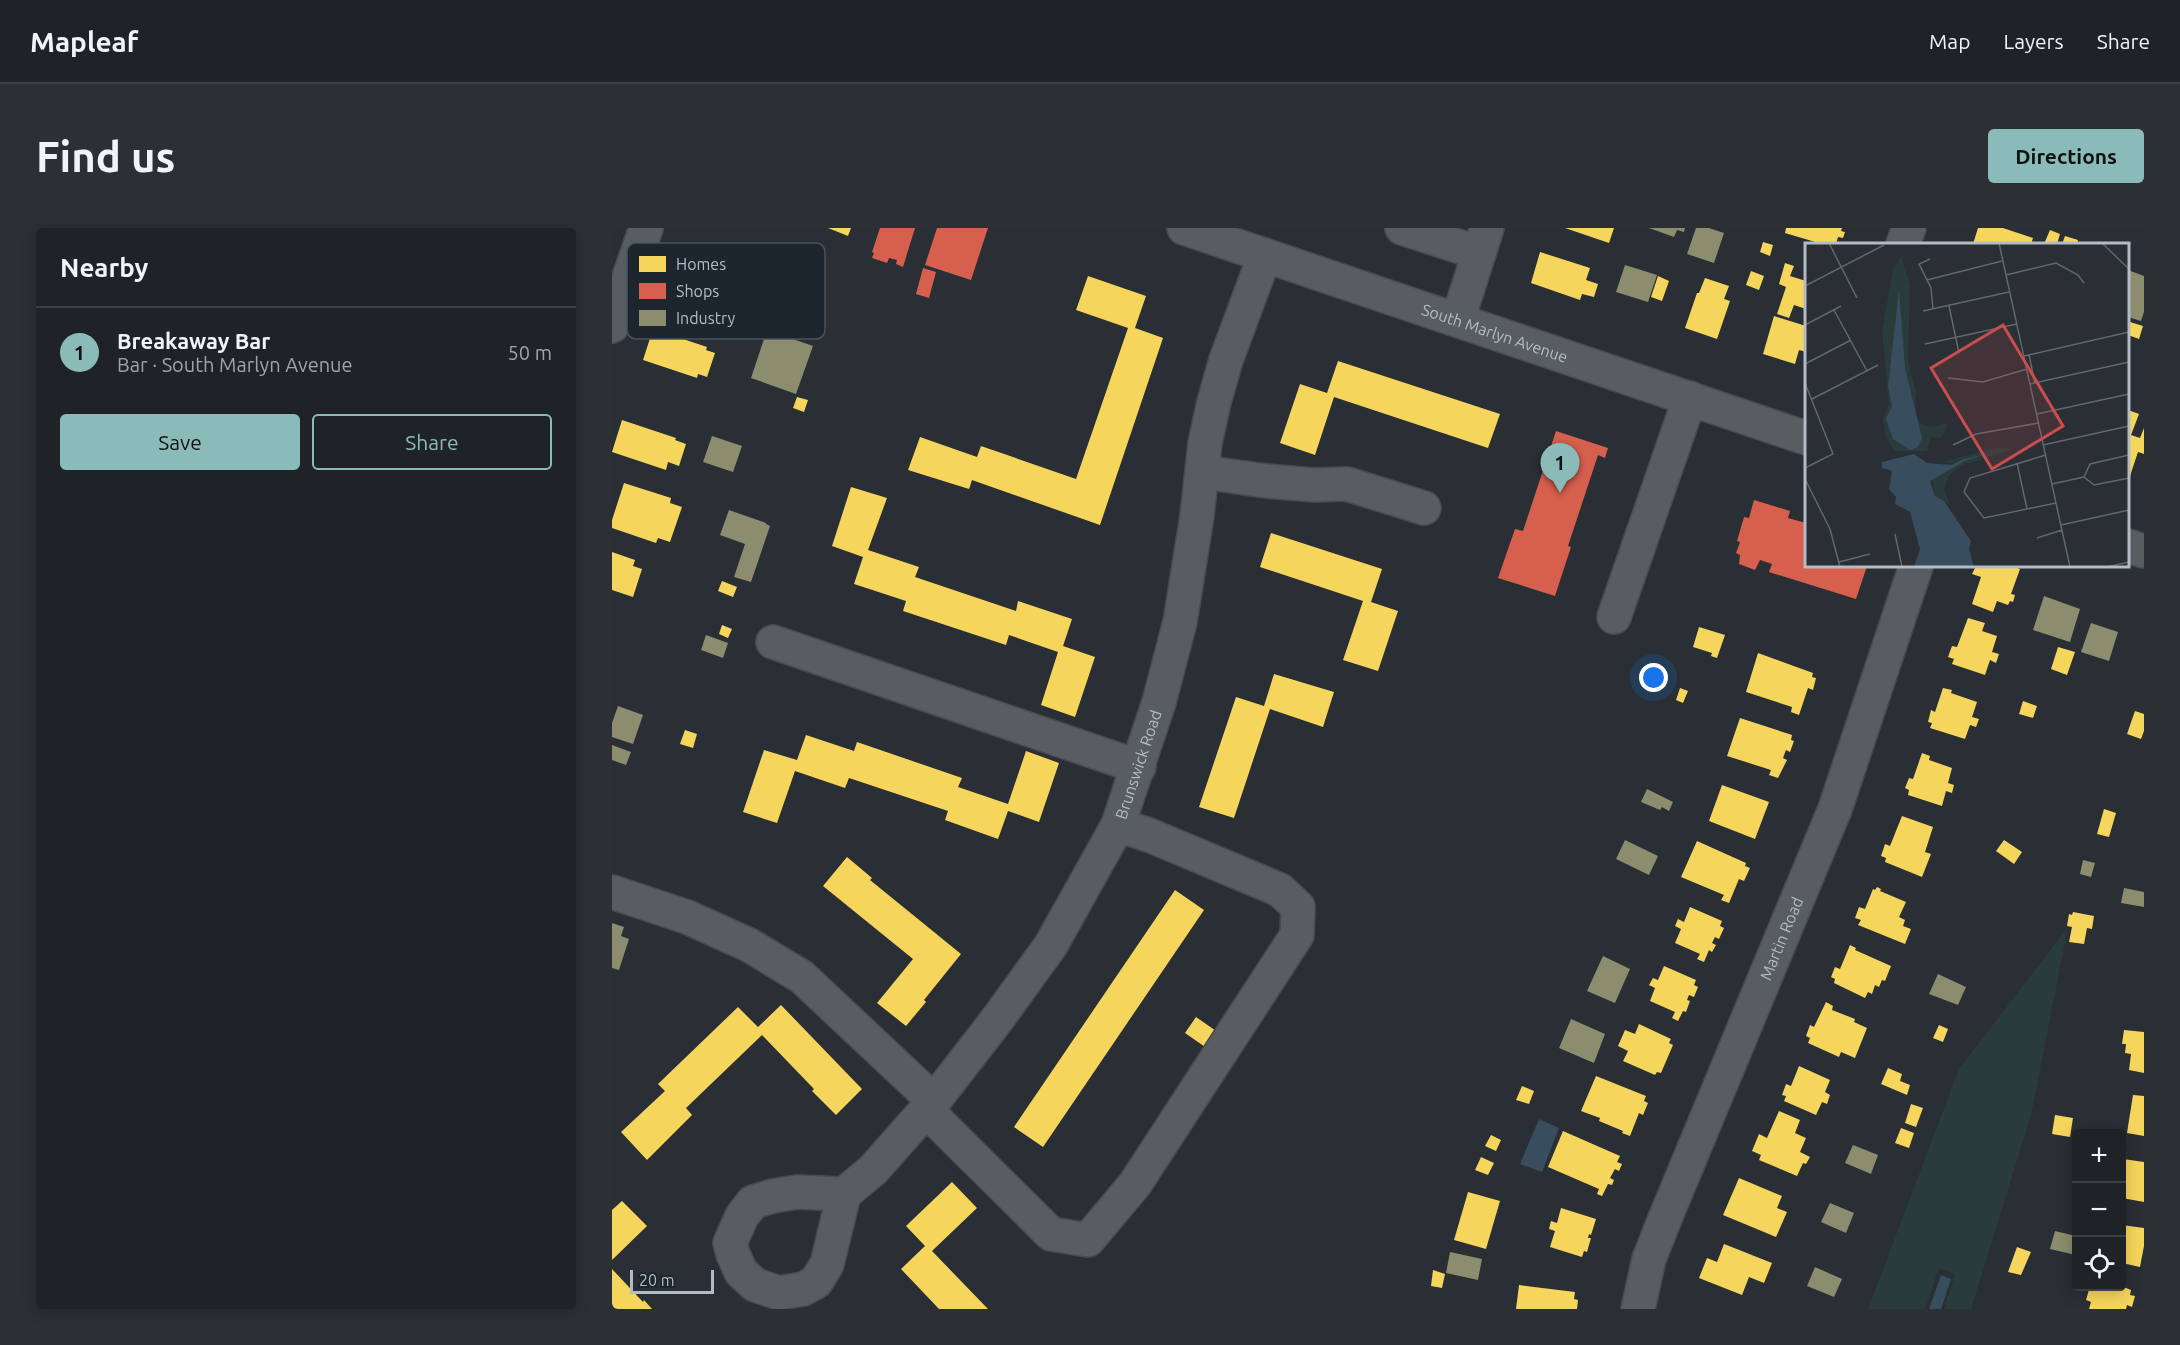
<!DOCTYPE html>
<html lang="en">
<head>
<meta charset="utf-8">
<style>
	:root { --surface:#1f2327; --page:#2c2f33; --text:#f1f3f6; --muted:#a1a4a7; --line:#3c4044; --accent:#8bbbb9 }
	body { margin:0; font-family:Ubuntu,sans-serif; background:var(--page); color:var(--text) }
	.controls { position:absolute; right:18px; bottom:18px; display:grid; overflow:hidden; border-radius:6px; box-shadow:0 3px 15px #0003 }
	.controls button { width:54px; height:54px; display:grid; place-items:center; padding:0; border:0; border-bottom:2px solid var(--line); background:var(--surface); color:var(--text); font:30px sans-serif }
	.scale { position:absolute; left:18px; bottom:15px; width:84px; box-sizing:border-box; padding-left:6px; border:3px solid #b3bcc5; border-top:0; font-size:16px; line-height:21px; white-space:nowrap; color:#b3bcc5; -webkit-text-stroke:4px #1d262e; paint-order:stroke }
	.you { position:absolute; left:1042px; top:450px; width:21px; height:21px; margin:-15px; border:4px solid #fff; border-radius:50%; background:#1a73e8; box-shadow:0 0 0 9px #1a73e833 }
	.badge { display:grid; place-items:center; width:39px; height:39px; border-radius:50%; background:var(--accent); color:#111; font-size:20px; font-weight:700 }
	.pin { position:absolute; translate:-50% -50px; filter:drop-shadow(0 2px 3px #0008) }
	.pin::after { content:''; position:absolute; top:32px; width:21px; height:18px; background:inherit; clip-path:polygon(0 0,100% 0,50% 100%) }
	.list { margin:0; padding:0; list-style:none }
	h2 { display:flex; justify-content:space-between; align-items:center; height:78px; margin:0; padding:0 24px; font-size:26px }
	h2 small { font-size:20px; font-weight:400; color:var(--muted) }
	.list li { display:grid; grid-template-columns:39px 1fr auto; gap:18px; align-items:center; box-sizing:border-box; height:90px; padding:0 24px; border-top:2px solid var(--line) }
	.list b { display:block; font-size:22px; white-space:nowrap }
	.list p { margin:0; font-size:20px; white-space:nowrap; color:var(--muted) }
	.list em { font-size:20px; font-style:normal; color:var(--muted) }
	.actions { display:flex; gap:12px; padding:18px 24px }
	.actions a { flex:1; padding:14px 0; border:2px solid var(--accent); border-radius:6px; text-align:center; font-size:21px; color:var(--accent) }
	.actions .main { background:var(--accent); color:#111 }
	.icon { flex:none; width:33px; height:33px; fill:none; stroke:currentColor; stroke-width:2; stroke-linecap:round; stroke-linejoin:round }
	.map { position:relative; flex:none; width:1532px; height:1081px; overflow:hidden; border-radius:6px }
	header { display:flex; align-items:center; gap:36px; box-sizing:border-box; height:84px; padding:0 30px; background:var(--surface); border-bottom:2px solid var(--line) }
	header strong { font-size:28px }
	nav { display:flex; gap:33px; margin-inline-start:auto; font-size:21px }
	.intro { display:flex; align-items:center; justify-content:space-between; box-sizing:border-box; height:144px; padding:0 36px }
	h1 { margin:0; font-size:42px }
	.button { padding:15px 27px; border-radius:6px; background:var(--accent); color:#111; font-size:21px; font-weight:700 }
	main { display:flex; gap:36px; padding:0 36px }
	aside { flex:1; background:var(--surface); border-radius:6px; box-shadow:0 3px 15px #0003 }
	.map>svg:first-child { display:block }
	.green { fill:#293c3b }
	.water { fill:#384d5d }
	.homes { fill:#f6d55c }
	.shops { fill:#d6604d }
	.industry { fill:#8c8c6e }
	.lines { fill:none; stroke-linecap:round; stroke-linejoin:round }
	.minor-casing { stroke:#474b4f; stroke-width:36 }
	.minor { stroke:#585d62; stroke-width:33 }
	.labels { text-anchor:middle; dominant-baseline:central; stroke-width:6; stroke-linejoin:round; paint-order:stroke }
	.street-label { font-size:16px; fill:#b3bcc5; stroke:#1d262e }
	.inset-road { fill:none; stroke:#60676e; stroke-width:1.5 }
	.view { fill:#cd4d4f; fill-opacity:0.15; stroke:#cd4d4f; stroke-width:3 }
	.inset-edge { fill:none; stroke:#b3bcc5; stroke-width:3 }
	.key { fill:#1d262e; stroke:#4a535b; stroke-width:1.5 }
	.key-label { font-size:16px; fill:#b3bcc5 }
</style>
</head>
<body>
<header>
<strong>Mapleaf</strong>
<nav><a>Map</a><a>Layers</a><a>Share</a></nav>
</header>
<div class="intro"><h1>Find us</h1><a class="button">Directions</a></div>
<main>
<aside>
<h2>Nearby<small></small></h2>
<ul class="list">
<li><span class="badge">1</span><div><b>Breakaway Bar</b><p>Bar · South Marlyn Avenue</p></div><em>50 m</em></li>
</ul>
<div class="actions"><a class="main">Save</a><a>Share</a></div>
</aside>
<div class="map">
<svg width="1532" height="1081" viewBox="0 0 1532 1081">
	<rect width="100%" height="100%" fill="#292f34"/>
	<polygon class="green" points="1456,699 1419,887 1359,1081 1332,1081 1343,1046 1327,1040 1313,1081 1256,1081 1347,841"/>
	<g class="water">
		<polygon points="927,891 947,900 930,944 908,936"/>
		<polygon points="1329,1047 1339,1051 1329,1081 1317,1081"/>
	</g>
	<g class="homes">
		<polygon points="216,0 239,0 236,8"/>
		<polygon points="953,0 1002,0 997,15"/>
		<polygon points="1174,0 1230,0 1229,3 1233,4 1231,10 1226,9 1224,16 1210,16 1173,5"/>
		<polygon points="1366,0 1391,0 1421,10 1419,16 1361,16"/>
		<polygon points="1438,2 1448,6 1445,16 1432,16"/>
		<polygon points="1453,8 1466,12 1465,16 1450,16"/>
		<polygon points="1151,14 1161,17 1158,28 1148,24"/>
		<polygon points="928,24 978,40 974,52 986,56 982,69 970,66 968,72 919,55"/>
		<polygon points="1173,35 1182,38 1178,48 1194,53 1194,81 1182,77 1177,90 1165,86 1174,59 1167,56"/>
		<polygon points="1139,43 1152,48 1147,62 1134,57"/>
		<polygon points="476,48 534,68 523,100 551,110 488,297 360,252 357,261 296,242 308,209 365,229 369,218 464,251 516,100 464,82"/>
		<polygon points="1046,48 1057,53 1050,73 1039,69"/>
		<polygon points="1093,50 1117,58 1112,71 1118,73 1105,111 1073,100 1085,65 1087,65"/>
		<polygon points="1162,88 1194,98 1194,124 1187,122 1183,136 1151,126"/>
		<polygon points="1518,94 1531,98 1527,111 1516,107"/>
		<polygon points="41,101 95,119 94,122 103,125 95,149 86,146 85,150 31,132"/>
		<polygon points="726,133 888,186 876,220 722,169 703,227 668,215 688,156 715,165"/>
		<polygon points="185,169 196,172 192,184 181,180"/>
		<polygon points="1516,182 1527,186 1519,207 1528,210 1532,200 1532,226 1526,224 1518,248 1516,247"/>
		<polygon points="10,192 64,210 63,212 74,216 67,238 56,234 54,242 0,224"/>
		<polygon points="12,255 59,270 58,275 70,279 58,314 46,310 44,315 0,300 0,292"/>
		<polygon points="239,259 275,270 256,322 307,339 303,349 404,383 406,373 460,391 451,418 483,429 463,489 429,477 446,424 397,407 394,417 291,383 294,373 242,356 251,329 220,318"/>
		<polygon points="659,305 770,341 759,374 786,383 766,443 731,432 751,373 648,339"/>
		<polygon points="0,324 23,332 21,338 30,341 21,369 0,362"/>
		<polygon points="1364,338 1400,338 1408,341 1399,366 1403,367 1401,374 1398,373 1396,377 1385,373 1381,384 1360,376 1369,349 1360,346"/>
		<polygon points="110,353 125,359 121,369 106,363"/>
		<polygon points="1356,390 1373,395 1370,403 1385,408 1380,424 1387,426 1384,435 1378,432 1373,447 1340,436 1342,431 1336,429 1340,418 1345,419"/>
		<polygon points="110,397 120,401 116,410 107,406"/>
		<polygon points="1087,399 1113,407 1105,430 1099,428 1100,425 1081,419"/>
		<polygon points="1446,419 1463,424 1455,447 1439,441"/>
		<polygon points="1146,425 1201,445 1200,449 1204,450 1201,462 1196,460 1187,487 1179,484 1180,479 1134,464"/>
		<polygon points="662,446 722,464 711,499 658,481 622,590 587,579 624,469 652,478"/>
		<polygon points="1068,460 1076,463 1071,475 1064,472"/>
		<polygon points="1331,460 1340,462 1339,465 1365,474 1360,489 1367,491 1364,499 1358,497 1353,511 1318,500 1320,495 1316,494 1319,482 1323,484"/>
		<polygon points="1411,473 1425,478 1421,490 1407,486"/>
		<polygon points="1523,483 1532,486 1532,503 1529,511 1515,506"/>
		<polygon points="1128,490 1180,507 1179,512 1182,513 1178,524 1174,522 1171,530 1175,532 1166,550 1157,547 1159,542 1115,528"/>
		<polygon points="73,502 85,506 81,520 68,516"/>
		<polygon points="194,507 242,523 245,514 350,550 346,559 396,576 414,523 447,535 427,594 396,583 386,611 333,592 336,583 237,550 233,560 183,543 165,595 131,584 152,522 185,532"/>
		<polygon points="1310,525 1318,528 1317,532 1340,540 1336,555 1342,557 1340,565 1334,563 1330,578 1296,567 1297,562 1293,560 1297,550 1301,551"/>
		<polygon points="1110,557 1157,574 1143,611 1097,593"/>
		<polygon points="1492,581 1504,585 1497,609 1485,606"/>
		<polygon points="1290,588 1321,599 1313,624 1319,626 1310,649 1273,634 1274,630 1269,628 1273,616 1278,618"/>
		<polygon points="1392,612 1410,624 1402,636 1384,623"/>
		<polygon points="1085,613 1134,635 1133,638 1138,640 1132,653 1127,651 1117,675 1109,672 1112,667 1069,649"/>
		<polygon points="235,629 260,650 258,652 349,726 312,772 314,774 294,798 265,775 301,731 211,658"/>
		<polygon points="1265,659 1269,661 1268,663 1294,674 1287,689 1293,692 1291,698 1299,701 1293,716 1246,697 1249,692 1243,690 1247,679 1253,681 1261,661 1263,662"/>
		<polygon points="563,662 592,682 431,919 402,899"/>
		<polygon points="1078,679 1110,693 1108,698 1112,700 1107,711 1103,709 1100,715 1104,717 1100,724 1097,722 1092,734 1085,731 1088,726 1063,715 1069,701 1063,698 1066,691 1072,694"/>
		<polygon points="1461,684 1482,688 1480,701 1475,700 1472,716 1457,714 1460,699 1455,698 1457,686 1460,687"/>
		<polygon points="1238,717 1244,720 1243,722 1279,738 1273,753 1270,752 1267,759 1263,757 1260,766 1256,764 1253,770 1222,755 1223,751 1219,749 1223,739 1228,741"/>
		<polygon points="1052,738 1084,752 1082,757 1086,759 1082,769 1077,767 1075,772 1078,773 1074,784 1071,783 1066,793 1060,790 1063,784 1038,773 1043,760 1037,757 1041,750 1046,752"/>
		<polygon points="1214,774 1221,778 1220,782 1243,791 1242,794 1255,800 1243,830 1229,824 1227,829 1196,815 1198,810 1194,808 1198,797 1202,799"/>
		<polygon points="169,777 250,861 224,887 200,863 202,861 150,807 74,880 80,887 35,932 9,904 53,863 46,856 126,779 146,799"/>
		<polygon points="584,789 607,805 596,821 573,805"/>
		<polygon points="1027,796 1059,811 1057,815 1061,817 1049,845 1045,844 1043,847 1011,833 1016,823 1006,818 1013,802 1023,806"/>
		<polygon points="1327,797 1336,801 1331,814 1321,810"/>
		<polygon points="1512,802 1532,804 1532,845 1517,842 1519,826 1513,825 1514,816 1510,816"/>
		<polygon points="1187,838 1218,852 1213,864 1218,867 1215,876 1210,874 1204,887 1172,873 1174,868 1170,867 1174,856 1179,858"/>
		<polygon points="1276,840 1290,846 1288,853 1298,857 1295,867 1269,856"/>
		<polygon points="984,848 1034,868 1032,873 1036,875 1031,887 1027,885 1018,908 1010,905 1011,903 987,893 988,890 969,883"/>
		<polygon points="910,858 922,863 917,876 904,872"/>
		<polygon points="1521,867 1532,868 1532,908 1515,905"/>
		<polygon points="1299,876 1311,880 1304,899 1293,895"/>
		<polygon points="1167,883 1188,892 1183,905 1194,910 1188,924 1198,929 1194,936 1191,935 1185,948 1147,932 1149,927 1140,923 1147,906 1155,910"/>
		<polygon points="1443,887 1461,890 1458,909 1440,906"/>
		<polygon points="1289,900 1302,905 1297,920 1283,915"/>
		<polygon points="951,903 1008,928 1005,934 1010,936 1007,943 1003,941 998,950 1002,952 1000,957 996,956 990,968 985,966 987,961 936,939"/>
		<polygon points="879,907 889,912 884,923 873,918"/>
		<polygon points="869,929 882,935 876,947 863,942"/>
		<polygon points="1511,931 1532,934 1532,974 1510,970"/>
		<polygon points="1127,950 1170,968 1165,980 1175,984 1164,1009 1111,987"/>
		<polygon points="340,954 365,980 320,1023 376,1081 327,1081 289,1041 313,1018 294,998"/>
		<polygon points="856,964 888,973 874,1021 842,1012"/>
		<polygon points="10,973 35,998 0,1032 0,982"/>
		<polygon points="949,980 984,991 979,1007 977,1006 976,1010 979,1010 975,1024 972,1023 970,1029 938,1019 943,1003 937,1001 939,993 945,995"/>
		<polygon points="1510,997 1532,1000 1532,1018 1528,1039 1510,1035"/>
		<polygon points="1112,1016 1160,1035 1152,1055 1137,1049 1130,1067 1087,1050 1095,1030 1105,1034"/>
		<polygon points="1405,1019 1419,1024 1409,1047 1396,1044"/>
		<polygon points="0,1041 31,1074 32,1072 40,1081 0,1081"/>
		<polygon points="821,1042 833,1046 830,1060 819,1058"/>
		<polygon points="907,1057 963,1064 962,1071 966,1072 965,1081 904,1081"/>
		<polygon points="1478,1058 1509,1058 1519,1062 1518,1067 1523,1068 1520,1079 1515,1077 1514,1081 1477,1081 1479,1074 1474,1072"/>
	</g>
	<g class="shops">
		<polygon points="268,0 303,0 291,39 284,36 285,32 277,30 275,35 260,30 262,25 260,24"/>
		<polygon points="325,0 376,0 359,52 313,37"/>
		<polygon points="311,40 324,44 317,70 304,66"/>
		<polygon points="944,203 996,220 993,230 986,227 956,318 959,319 943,368 886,350 903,301 911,303"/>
		<polygon points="1142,272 1178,283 1176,290 1194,295 1194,338 1255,338 1244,371 1157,344 1160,336 1148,332 1143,342 1127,336 1128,327 1124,325 1128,314 1125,313 1132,289 1137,290"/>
	</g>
	<g class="industry">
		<polygon points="1037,0 1073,0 1072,4 1065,2 1062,9"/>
		<polygon points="1084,0 1097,0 1112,5 1102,35 1075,26"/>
		<polygon points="1013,37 1045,47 1036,74 1004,64"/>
		<polygon points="1516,42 1532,48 1532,84 1529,93 1516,89"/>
		<polygon points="155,102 201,118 184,166 139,150"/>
		<polygon points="100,208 130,218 121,244 91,234"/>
		<polygon points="117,282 154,295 154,296 158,298 139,354 122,349 133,316 108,307"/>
		<polygon points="1432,368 1468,381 1458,414 1421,402"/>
		<polygon points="1479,395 1506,404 1497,433 1469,424"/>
		<polygon points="94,407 116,415 111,430 89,422"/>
		<polygon points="6,478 31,487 21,516 0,509 0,495"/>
		<polygon points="0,517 19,524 14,537 0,532"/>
		<polygon points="1035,561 1061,574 1057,583 1050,579 1048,582 1029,574"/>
		<polygon points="1013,612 1046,628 1037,647 1004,631"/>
		<polygon points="1471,632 1483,635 1479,649 1468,646"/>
		<polygon points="1512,660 1532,664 1532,679 1509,675"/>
		<polygon points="0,695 12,699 9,708 17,711 7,742 0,740"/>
		<polygon points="991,728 1018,741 1003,775 975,763"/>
		<polygon points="1326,746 1354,759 1346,777 1317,766"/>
		<polygon points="959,791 993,806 982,835 947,820"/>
		<polygon points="1241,917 1266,927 1259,946 1233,935"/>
		<polygon points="1218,975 1242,985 1234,1005 1209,994"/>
		<polygon points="1443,1003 1464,1008 1464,1027 1438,1021"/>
		<polygon points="838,1024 870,1031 866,1052 834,1045"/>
		<polygon points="1203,1039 1230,1051 1222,1069 1195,1058"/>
	</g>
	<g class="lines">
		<defs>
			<g id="minor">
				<path id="s1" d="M 572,0 L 1194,210"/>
				<polyline points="790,0 867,25"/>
				<polyline points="1291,16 1297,0"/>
				<polyline points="846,91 875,0"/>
				<polyline points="0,98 34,0"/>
				<polyline points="590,244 654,253 703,257 735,256 812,280"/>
				<polyline points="1516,318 1532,323"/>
				<polyline points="1002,389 1078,170"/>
				<polyline points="161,414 527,539"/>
				<polyline points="0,664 75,689 137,717 190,749 322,873"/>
				<polyline points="314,882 439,1006 476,1012 523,956 685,707 686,679 668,662 537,607 506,597"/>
				<polygon points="185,964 232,966 215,1036 204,1054 191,1061 167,1065 143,1057 129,1044 121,1026 118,1015 130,988 141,974 161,968"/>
				<path id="s2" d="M 232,966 L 261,942 L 322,873 L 384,793 L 439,717 L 506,597 L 547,474 L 568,394 L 585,288 L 593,215 L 602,174 L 614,132 L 653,27"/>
				<path id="s3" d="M 1026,1081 L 1037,1031 L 1054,988 L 1223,581 L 1304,338"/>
			</g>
		</defs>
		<use href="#minor" class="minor-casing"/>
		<use href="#minor" class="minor"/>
	</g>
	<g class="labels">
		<g class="street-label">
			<text stroke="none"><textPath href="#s1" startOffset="328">South Marlyn Avenue</textPath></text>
			<text stroke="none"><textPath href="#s2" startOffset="526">Brunswick Road</textPath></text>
			<text stroke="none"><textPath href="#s3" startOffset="398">Martin Road</textPath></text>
		</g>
	</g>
	<g transform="translate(1193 15)">
		<rect width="324" height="324" fill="#292f34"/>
		<path d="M 96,14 L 105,42 L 103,118 L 111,149 L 111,172 L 115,180 L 125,184 L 143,180 L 136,195 L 126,194 L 122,208 L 90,208 L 81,195 L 78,176 L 84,162 L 77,88 L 88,27 ZM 195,204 L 209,206 L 155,223 L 143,233 L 139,246 L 145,262 L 130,253 L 127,235 L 163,217 L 182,212 L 162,215 L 153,221 L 137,219 Z" fill="#293c3b"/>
		<path d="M 94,47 L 100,125 L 117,195 L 113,204 L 105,207 L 88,196 L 81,176 L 87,163 L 83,144 ZM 109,211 L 122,220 L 146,222 L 159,216 L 181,211 L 160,218 L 125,238 L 130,253 L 139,258 L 166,298 L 164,306 L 169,324 L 109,324 L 115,306 L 105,269 L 90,261 L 91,254 L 84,246 L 87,228 L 77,225 L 77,219 Z" fill="#384d5d"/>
		<path class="inset-road" d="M 24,0 L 52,55M 194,0 L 265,324M 297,0 L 324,26M 125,16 L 114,21 L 126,45 L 128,66M 201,32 L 251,20 L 273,32 L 279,40M 122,37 L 197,18M 0,43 L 79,2M 144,63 L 154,110M 29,67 L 62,128M 118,68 L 204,49M 0,82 L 36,63M 120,101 L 212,81M 224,112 L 230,140M 219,113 L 324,89M 0,121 L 46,97M 143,135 L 178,139 L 222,126M 0,140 L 28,211 L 0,225M 225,141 L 324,119M 7,156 L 73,122M 232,171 L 324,151M 148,202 L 171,191 L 234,180M 238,202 L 324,183M 241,212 L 165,235 L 159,249 L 179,275 L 251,260M 212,220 L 222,266M 279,234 L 285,221 L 324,212M 279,234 L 289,242 L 324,235M 0,236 L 25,286 L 35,324M 247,241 L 279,234M 256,282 L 324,267M 90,291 L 97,324M 232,295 L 257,287M 34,319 L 65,311M 302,324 L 324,319"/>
		<path class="view" d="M 198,82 L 258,183 L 187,226 L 126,125 Z"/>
		<rect width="324" height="324" class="inset-edge"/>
	</g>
	<rect x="15" y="15" width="198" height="96" rx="9" class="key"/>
	<rect x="27" y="28" width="27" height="16" fill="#f6d55c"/>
	<rect x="27" y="55" width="27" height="16" fill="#d6604d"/>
	<rect x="27" y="82" width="27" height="16" fill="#8c8c6e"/>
	<g class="key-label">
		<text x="64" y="42">Homes</text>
		<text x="64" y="69">Shops</text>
		<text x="64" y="96">Industry</text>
	</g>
</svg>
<div class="controls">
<button>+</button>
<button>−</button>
<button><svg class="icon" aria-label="locate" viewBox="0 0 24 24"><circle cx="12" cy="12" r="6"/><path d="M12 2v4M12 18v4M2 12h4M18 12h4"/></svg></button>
</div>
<div class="scale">20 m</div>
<div class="you"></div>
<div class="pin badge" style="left:948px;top:265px">1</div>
</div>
</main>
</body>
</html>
